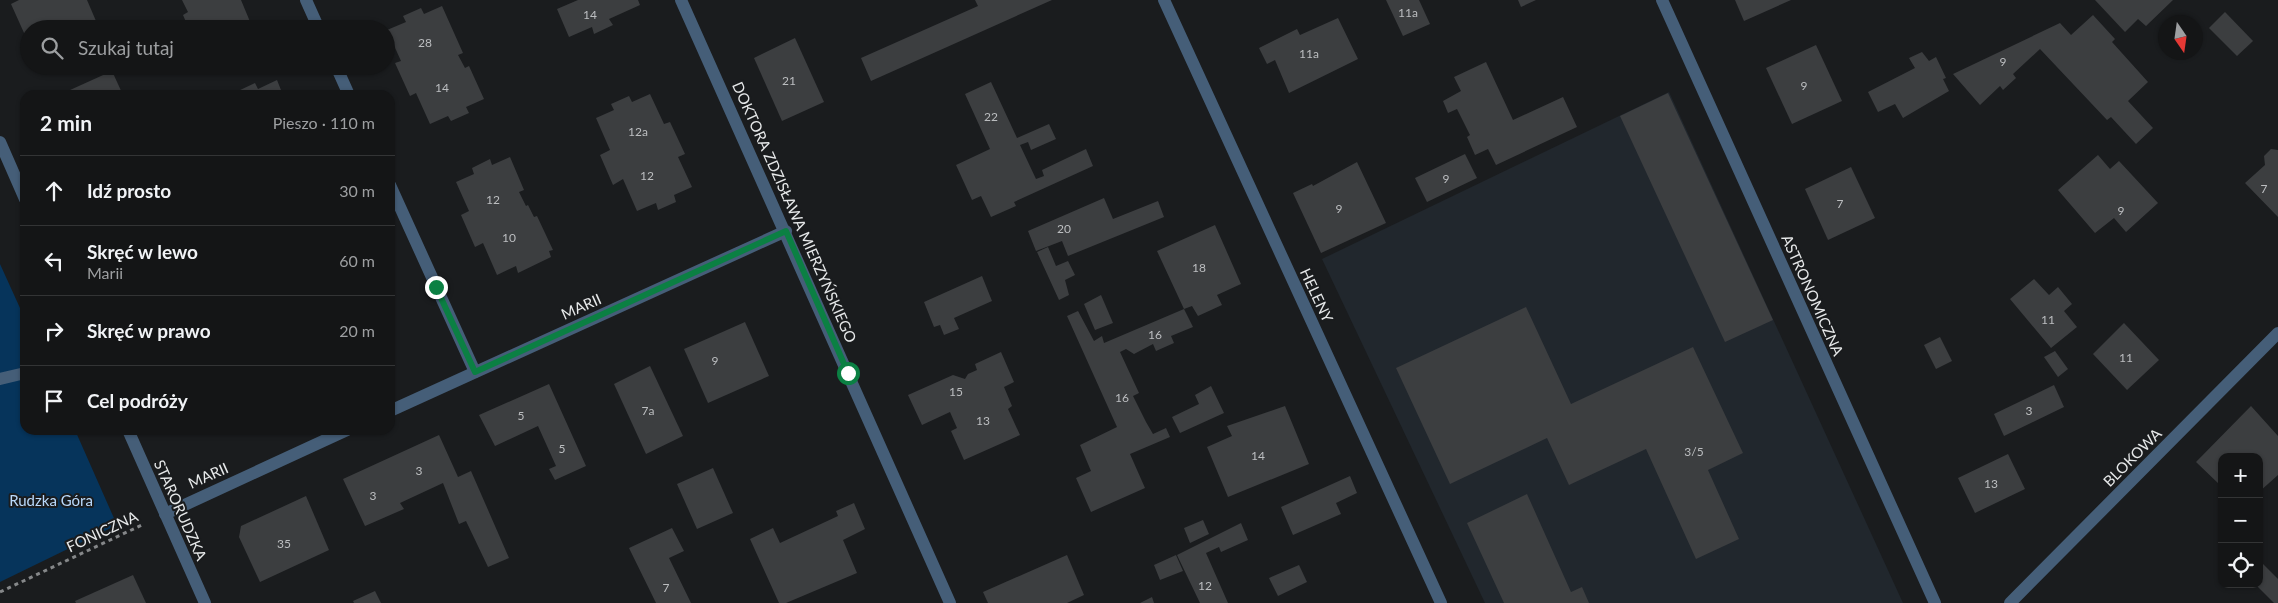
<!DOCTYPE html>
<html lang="pl">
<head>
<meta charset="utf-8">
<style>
	:root { --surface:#141516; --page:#1d1e1f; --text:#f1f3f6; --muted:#9d9fa1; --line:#333435 }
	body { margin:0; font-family:Lato,sans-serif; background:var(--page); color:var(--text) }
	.controls { position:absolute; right:15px; bottom:15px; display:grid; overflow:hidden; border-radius:10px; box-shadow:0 1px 4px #0004 }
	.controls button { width:45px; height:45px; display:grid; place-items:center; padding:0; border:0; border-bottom:1px solid var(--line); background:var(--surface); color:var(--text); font:25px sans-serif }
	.compass { position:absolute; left:2158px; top:15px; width:45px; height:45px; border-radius:50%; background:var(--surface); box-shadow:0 1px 4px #0004; rotate:167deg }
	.stop { position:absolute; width:15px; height:15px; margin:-11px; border:4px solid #0b8043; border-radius:50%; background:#fff }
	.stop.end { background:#0b8043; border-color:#fff; box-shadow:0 1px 5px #0008 }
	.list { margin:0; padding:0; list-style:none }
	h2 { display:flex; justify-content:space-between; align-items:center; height:65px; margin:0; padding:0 20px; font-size:21px }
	h2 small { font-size:16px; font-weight:400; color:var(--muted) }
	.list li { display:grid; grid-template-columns:32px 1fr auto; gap:15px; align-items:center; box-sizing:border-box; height:70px; padding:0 20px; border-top:1px solid var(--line) }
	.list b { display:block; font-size:19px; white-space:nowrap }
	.list p { margin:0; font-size:16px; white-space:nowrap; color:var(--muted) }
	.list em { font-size:16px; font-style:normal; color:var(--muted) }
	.icon { flex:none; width:28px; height:28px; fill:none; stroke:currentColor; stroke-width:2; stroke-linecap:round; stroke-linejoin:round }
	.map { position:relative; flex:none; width:2278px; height:603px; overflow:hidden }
	.search { position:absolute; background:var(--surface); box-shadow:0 1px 4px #0004; left:20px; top:20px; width:375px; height:55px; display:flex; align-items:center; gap:12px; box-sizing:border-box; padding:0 18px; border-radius:28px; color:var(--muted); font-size:19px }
	.panel { position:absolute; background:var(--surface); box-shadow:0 1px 4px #0004; left:20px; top:90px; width:375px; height:345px; border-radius:15px }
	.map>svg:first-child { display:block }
	.built { fill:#21272d }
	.green { fill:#06345b }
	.building { fill:#3c3e40 }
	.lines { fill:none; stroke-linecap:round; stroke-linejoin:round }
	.path { stroke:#858789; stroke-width:3; stroke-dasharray:4 4; stroke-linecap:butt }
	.service { stroke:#455e78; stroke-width:12 }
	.minor { stroke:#455e78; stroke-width:12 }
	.tertiary { stroke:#455e78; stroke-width:12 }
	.route { stroke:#0b8043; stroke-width:6 }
	.labels { text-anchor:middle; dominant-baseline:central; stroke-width:4; stroke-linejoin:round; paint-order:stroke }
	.number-label { font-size:12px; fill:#bcbec0 }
	.street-label { font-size:15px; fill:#e7e9ea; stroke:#1a1c1e }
	.park-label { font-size:15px; fill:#b9d9fb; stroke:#1a1c1e }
</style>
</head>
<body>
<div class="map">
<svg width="2278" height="603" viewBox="0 0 2278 603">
	<rect width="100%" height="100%" fill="#1a1c1e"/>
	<polygon class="built" points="1669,92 1903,603 1485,603 1322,259"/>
	<polygon class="green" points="0,264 25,319 25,430 75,430 117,525 0,582"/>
	<g class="building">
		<polygon points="19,0 87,0 96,21 79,29 29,29 29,44 11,4"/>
		<polygon points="182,0 241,0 251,24 240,29 189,29 183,15 188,12"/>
		<polygon points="578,0 638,0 640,5 609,19 613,25 594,34 592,27 569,37 557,9"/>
		<polygon points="975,0 1052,0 871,81 861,58 978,6"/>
		<polygon points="1386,0 1419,0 1430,24 1403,36"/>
		<polygon points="1518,0 1536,0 1521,7"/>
		<polygon points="1735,0 1791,0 1744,21"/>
		<polygon points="2095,0 2173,0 2146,26 2138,19 2125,32"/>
		<polygon points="442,6 463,53 458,55 465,68 469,66 484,99 466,107 469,113 451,121 448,116 430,124 416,93 410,96 395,63 401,61 387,30 406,22 403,16 421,8 424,14"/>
		<polygon points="2225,12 2253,41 2237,56 2209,28"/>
		<polygon points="2093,15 2115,39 2112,42 2148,82 2128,101 2153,128 2136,144 2111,117 2107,120 2040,49 2013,74 2016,78 2003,90 2000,86 1980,105 1953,74 2060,23 2071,35"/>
		<polygon points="1338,18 1358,59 1289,93 1275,60 1267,64 1259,48 1297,29 1300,35"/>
		<polygon points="795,38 824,102 782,121 754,58"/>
		<polygon points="1816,45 1842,101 1792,124 1766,68"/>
		<polygon points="1922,52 1929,61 1936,57 1946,78 1943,79 1949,91 1903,118 1895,104 1878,112 1868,92 1915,68 1909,58"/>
		<polygon points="1486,62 1513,120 1563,97 1577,127 1496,165 1488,149 1475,155 1467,137 1470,135 1457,109 1448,113 1443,101 1461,91 1454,77"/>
		<polygon points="112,71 123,95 59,95"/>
		<polygon points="277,80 283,95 240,95 238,91 255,83 258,89"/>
		<polygon points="991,82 1017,138 1049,124 1056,139 1031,150 1028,142 1020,145 1036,179 1044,176 1042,170 1086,149 1093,166 1014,202 1016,206 991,217 981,196 972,200 956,165 990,149 965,94"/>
		<polygon points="1668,93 1773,320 1725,342 1620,116"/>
		<polygon points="650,94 664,124 670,122 685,154 678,157 692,187 674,195 676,202 658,210 656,203 637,211 623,179 613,185 600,155 610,150 596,118 614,110 611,104 629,96 632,102"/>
		<polygon points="2271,149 2278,150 2278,217 2245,183 2265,165 2264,156"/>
		<polygon points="1465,154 1477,178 1427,202 1415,178"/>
		<polygon points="2098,155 2110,169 2119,161 2158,203 2126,232 2114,218 2095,233 2058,190"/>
		<polygon points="510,157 524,190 519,192 526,206 528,205 534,217 537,216 553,250 549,251 551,257 518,273 516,266 497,275 483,243 475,247 461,215 469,211 456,182 474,174 472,168 490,159 492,165"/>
		<polygon points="1357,162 1386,223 1321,253 1293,193 1312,184 1313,186"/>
		<polygon points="1851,167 1875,218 1828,240 1805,189"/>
		<polygon points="1104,198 1113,219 1158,201 1164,217 1068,256 1062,241 1036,251 1028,231"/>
		<polygon points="1215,225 1241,284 1217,295 1222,305 1198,316 1192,306 1184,309 1193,327 1171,336 1174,343 1156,351 1153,344 1134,354 1126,349 1120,352 1139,393 1133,396 1146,422 1153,434 1166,428 1170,437 1130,454 1145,488 1091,512 1076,478 1091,471 1080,445 1117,427 1067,316 1078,311 1094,341 1102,336 1104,343 1184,309 1157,251"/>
		<polygon points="1048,247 1056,266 1068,261 1075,275 1065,280 1069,295 1059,300 1037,252"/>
		<polygon points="982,276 992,301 954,318 959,329 944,335 940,325 934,327 924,302"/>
		<polygon points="2034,279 2049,295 2058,287 2072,304 2064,311 2077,327 2051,348 2010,299"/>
		<polygon points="1101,295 1113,323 1095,330 1084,304"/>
		<polygon points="1526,307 1571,404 1693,347 1743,453 1708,470 1739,539 1696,559 1646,449 1569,485 1547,438 1450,484 1396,368"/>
		<polygon points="745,322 769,376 708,403 684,349"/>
		<polygon points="2124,323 2159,360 2127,390 2093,354"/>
		<polygon points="1940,337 1952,361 1936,369 1924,345"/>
		<polygon points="2055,351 2068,369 2058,377 2044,357"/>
		<polygon points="1001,352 1014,382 1004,387 1012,406 1008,409 1020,435 964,460 951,431 957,428 950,412 922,425 908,395 953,375 965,379 968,374 977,370 975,364"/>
		<polygon points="650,366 683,436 646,454 614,384"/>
		<polygon points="549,384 586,466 555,480 549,469 556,466 538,426 495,446 479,415"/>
		<polygon points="2054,385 2064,407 2004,436 1994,414"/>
		<polygon points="1211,386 1224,413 1180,433 1172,417 1199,404 1195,395"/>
		<polygon points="1285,406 1309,464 1228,497 1207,447 1232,436 1227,426"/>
		<polygon points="2251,406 2278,436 2278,475 2259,492 2259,457 2222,457 2222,483 2220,485 2196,462"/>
		<polygon points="439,435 458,477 471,471 509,558 488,567 466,521 459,524 443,483 400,503 404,509 365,526 343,479"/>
		<polygon points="2008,454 2025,489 1975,513 1958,478"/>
		<polygon points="713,468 733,513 697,529 677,484"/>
		<polygon points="1350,476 1357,493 1336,503 1341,514 1293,535 1281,507"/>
		<polygon points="1527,494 1571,592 1582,587 1589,603 1504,603 1467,523"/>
		<polygon points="306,496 329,550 260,582 239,537 241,526"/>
		<polygon points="854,503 865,529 843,540 857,573 786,603 779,603 750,539 773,528 780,543 838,516 836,511"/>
		<polygon points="1203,520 1209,534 1190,543 1184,528"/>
		<polygon points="1241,523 1248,540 1221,552 1219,547 1206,553 1228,603 1200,603 1177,555"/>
		<polygon points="672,528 684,551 669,558 691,603 656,603 629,548"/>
		<polygon points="1067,555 1084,595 1067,603 988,603 983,592"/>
		<polygon points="1176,555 1183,571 1160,580 1154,565"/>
		<polygon points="2259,560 2278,579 2278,603 2274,603 2255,584 2259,584"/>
		<polygon points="1299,565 1307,582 1278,596 1269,578"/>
		<polygon points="133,575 146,603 76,603 75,601"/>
		<polygon points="375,591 381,603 354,603 353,601"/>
		<polygon points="1152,597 1154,603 1140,603"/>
	</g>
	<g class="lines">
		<polyline class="path" points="0,592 144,524"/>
		<polyline class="service" points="0,379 25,373"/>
		<g class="minor">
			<polyline points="306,0 319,29"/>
			<polyline points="681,0 950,603"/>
			<polyline points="1164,0 1441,603"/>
			<polyline points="1662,0 1935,603"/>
			<polyline points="336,66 349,95"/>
			<polyline points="390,185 475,372"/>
			<polyline points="390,411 786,231"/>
			<polyline points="165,514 347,430"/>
			<polyline points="2010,603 2278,333"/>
		</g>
		<g class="tertiary">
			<polyline points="0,142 25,199"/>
			<polyline points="128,430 205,603"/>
		</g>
	</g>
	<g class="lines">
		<polyline class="route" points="436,287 475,372 786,231 848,373"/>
	</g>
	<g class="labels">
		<g class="number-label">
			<text x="1408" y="12">11a</text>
			<text x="590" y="14">14</text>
			<text x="425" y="42">28</text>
			<text x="1309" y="53">11a</text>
			<text x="2003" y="61">9</text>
			<text x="789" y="80">21</text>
			<text x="1804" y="85">9</text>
			<text x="442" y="87">14</text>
			<text x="991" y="116">22</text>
			<text x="638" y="131">12a</text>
			<text x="647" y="175">12</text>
			<text x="1446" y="178">9</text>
			<text x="2264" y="188">7</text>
			<text x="493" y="199">12</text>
			<text x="1840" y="203">7</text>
			<text x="1339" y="208">9</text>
			<text x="2121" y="210">9</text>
			<text x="1064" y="228">20</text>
			<text x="509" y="237">10</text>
			<text x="1199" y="267">18</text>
			<text x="2048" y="319">11</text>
			<text x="1155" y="334">16</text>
			<text x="2126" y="357">11</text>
			<text x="715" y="360">9</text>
			<text x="956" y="391">15</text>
			<text x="1122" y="397">16</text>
			<text x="648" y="410">7a</text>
			<text x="2029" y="410">3</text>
			<text x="521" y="415">5</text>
			<text x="983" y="420">13</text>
			<text x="562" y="448">5</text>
			<text x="1694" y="451">3/5</text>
			<text x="1258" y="455">14</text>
			<text x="419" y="470">3</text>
			<text x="1991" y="483">13</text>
			<text x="373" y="495">3</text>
			<text x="284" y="543">35</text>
			<text x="1205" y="585">12</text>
			<text x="666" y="587">7</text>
		</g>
		<g class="street-label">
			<text transform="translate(795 212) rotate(66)">DOKTORA ZDZISŁAWA MIERZYŃSKIEGO</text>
			<text transform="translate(1317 295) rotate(65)">HELENY</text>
			<text transform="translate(1813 295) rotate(66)">ASTRONOMICZNA</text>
			<text transform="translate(581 306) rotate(-24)">MARII</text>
			<text transform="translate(2132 457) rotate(-45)">BLOKOWA</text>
			<text transform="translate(208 475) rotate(-24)">MARII</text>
			<text transform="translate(181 510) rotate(66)">STARORUDZKA</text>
			<text transform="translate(102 531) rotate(-25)">FONICZNA</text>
		</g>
		<g class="park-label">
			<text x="51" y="500">Rudzka Góra</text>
		</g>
	</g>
</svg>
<div class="controls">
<button>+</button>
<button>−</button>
<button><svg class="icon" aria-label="locate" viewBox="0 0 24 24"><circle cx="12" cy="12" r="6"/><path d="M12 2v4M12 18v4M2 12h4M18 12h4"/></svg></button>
</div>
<svg class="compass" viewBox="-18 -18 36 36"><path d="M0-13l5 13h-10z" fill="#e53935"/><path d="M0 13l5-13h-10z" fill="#9d9fa1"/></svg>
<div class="stop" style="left:848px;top:373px"></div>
<div class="stop end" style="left:436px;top:287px"></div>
<div class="search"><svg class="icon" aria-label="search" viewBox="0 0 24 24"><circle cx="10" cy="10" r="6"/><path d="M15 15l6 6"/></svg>Szukaj tutaj</div>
<section class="panel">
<h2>2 min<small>Pieszo · 110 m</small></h2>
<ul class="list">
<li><svg class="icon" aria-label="ahead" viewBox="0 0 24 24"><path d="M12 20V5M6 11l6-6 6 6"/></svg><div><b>Idź prosto</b></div><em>30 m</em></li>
<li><svg class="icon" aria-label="left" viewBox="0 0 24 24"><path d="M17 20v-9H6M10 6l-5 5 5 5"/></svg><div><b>Skręć w lewo</b><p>Marii</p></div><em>60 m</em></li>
<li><svg class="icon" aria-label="right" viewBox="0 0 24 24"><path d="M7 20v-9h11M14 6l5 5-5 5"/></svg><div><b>Skręć w prawo</b></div><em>20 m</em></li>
<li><svg class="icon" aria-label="arrive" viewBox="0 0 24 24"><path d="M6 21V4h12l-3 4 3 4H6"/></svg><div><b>Cel podróży</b></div></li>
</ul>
</section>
</div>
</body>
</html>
